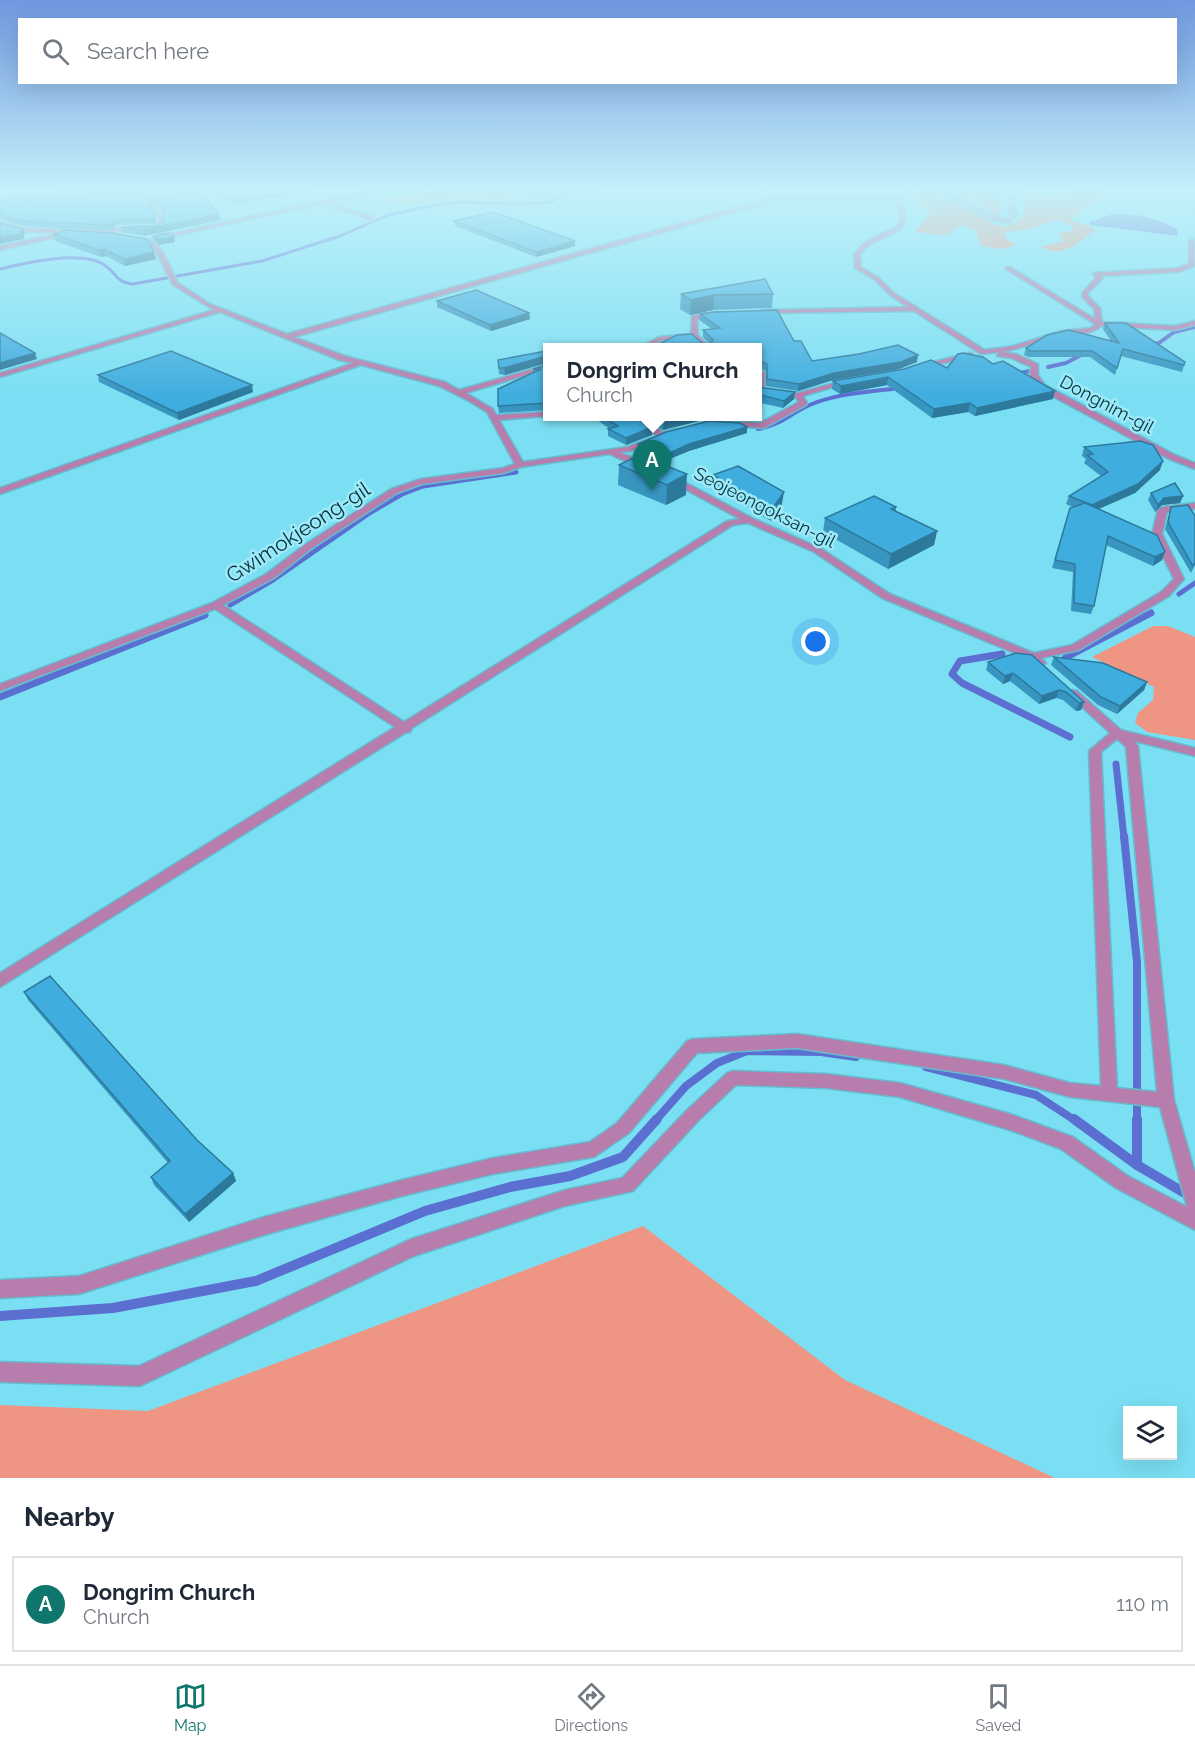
<!DOCTYPE html>
<html lang="en">
<head>
<meta charset="utf-8">
<style>
	:root { --surface:#fff; --page:#f6f6f7; --text:#1f2937; --muted:#747a83; --line:#e0e1e3; --accent:#0f766e }
	body { margin:0; font-family:Raleway,sans-serif; background:var(--page); color:var(--text) }
	.controls { position:absolute; right:18px; bottom:18px; display:grid; overflow:hidden; border-radius:0px; box-shadow:0 6px 24px #0002 }
	.controls button { width:54px; height:54px; display:grid; place-items:center; padding:0; border:0; border-bottom:2px solid var(--line); background:var(--surface); color:var(--text); font:30px sans-serif }
	.you { position:absolute; left:816px; top:642px; width:21px; height:21px; margin:-15px; border:4px solid #fff; border-radius:50%; background:#1a73e8; box-shadow:0 0 0 9px #1a73e833 }
	.badge { display:grid; place-items:center; width:39px; height:39px; border-radius:50%; background:var(--accent); color:#fff; font-size:20px; font-weight:700 }
	.pin { position:absolute; translate:-50% -50px; filter:drop-shadow(0 2px 3px #0008) }
	.pin::after { content:''; position:absolute; top:32px; width:21px; height:18px; background:inherit; clip-path:polygon(0 0,100% 0,50% 100%) }
	.popup { position:absolute; left:543px; top:343px; width:219px; height:78px; box-sizing:border-box; display:grid; place-content:center; border-radius:0px; background:var(--surface); filter:drop-shadow(0 2px 4px #0005); font-size:20px; white-space:nowrap; color:var(--muted) }
	.popup b { font-size:22px; color:var(--text) }
	.popup::after { content:''; position:absolute; left:50%; top:100%; margin-left:-12px; border:12px solid transparent; border-top-color:var(--surface) }
	.list { margin:0; padding:0; list-style:none }
	h2 { display:flex; justify-content:space-between; align-items:center; height:78px; margin:0; padding:0 24px; font-size:26px }
	h2 small { font-size:20px; font-weight:400; color:var(--muted) }
	.list li { display:grid; grid-template-columns:39px 1fr auto; gap:18px; align-items:center; box-sizing:border-box; height:96px; margin:0 12px 12px; padding:0 12px; border:2px solid var(--line); border-radius:0px }
	.list b { display:block; font-size:22px; white-space:nowrap }
	.list p { margin:0; font-size:20px; white-space:nowrap; color:var(--muted) }
	.list em { font-size:20px; font-style:normal; color:var(--muted) }
	.icon { flex:none; width:33px; height:33px; fill:none; stroke:currentColor; stroke-width:2; stroke-linecap:round; stroke-linejoin:round }
	.map { position:relative; flex:none; width:1195px; height:1478px; overflow:hidden }
	.search { position:absolute; background:var(--surface); box-shadow:0 6px 24px #0002; left:18px; right:18px; top:18px; height:66px; display:flex; align-items:center; gap:15px; box-sizing:border-box; padding:0 21px; border-radius:0px; color:var(--muted); font-size:22px }
	.sheet { height:186px; background:var(--surface) }
	nav { display:flex; justify-content:space-around; align-items:center; box-sizing:border-box; height:84px; border-top:2px solid var(--line); background:var(--surface); font-size:16px; color:var(--muted) }
	nav a { display:grid; justify-items:center; gap:3px }
	nav .on { color:var(--accent) }
	.map>svg:first-child { display:block }
	.green { fill:#ef9583 }
	.water { fill:#5b6fd1 }
	.lines { fill:none; stroke-linecap:round; stroke-linejoin:round }
	.stream-far5 { stroke:#5b6fd1; stroke-width:3 }
	.stream-far4 { stroke:#5b6fd1; stroke-width:4 }
	.stream-far3 { stroke:#5b6fd1; stroke-width:5 }
	.stream-far2 { stroke:#5b6fd1; stroke-width:7 }
	.stream-far1 { stroke:#5b6fd1; stroke-width:8 }
	.stream { stroke:#5b6fd1; stroke-width:10 }
	.service-casing { stroke:#64bdcf; stroke-width:3 }
	.service { fill:#b67dad; fill-rule:evenodd }
	.wall { fill:#3795c0 }
	.shaded-wall { fill:#2d799c }
	.building { fill:#40addf; stroke:#2d799c; stroke-width:1.5 }
	.labels { text-anchor:middle; dominant-baseline:central; stroke-width:5; stroke-linejoin:round; paint-order:stroke }
	.far-street-label { font-size:18px; fill:#07353d; stroke:#9ce9f9 }
	.street-label { font-size:21px; fill:#07353d; stroke:#9ce9f9 }
</style>
</head>
<body>
<div class="map">
<svg width="1195" height="1478" viewBox="0 0 1195 1478">
	<rect width="100%" height="100%" fill="#7bdff3"/>
	<g class="green">
		<path d="M 446,189 L 501,189 L 503,193 L 528,199 L 527,201 C 505,202 483,198 461,199 C 426,200 414,210 377,199 Z"/>
		<path d="M 922,189 L 933,189 L 996,225 C 1011,228 1015,224 1024,213 L 1023,192 L 1060,195 L 1080,189 L 1099,189 L 1102,199 L 1083,208 L 1071,220 L 1096,229 C 1079,243 1063,259 1041,247 L 1063,241 L 1059,232 L 1072,231 L 1073,226 L 1057,220 L 1029,229 L 1005,232 L 1005,238 L 1016,245 L 1004,249 L 981,246 L 976,231 L 962,225 L 946,235 L 915,232 L 931,213 L 913,198 Z"/>
		<polygon points="953,189 1001,189 1000,217"/>
		<polygon points="1153,626 1168,626 1195,637 1195,740 1147,732 1135,723 1138,713 1153,700 1154,687 1092,657"/>
		<polygon points="643,1226 845,1380 1055,1478 0,1478 0,1405 148,1411"/>
	</g>
	<g class="water">
		<path d="M 512,189 L 602,189 C 585,196 526,203 512,189 Z"/>
		<path d="M 1113,214 C 1139,214 1154,217 1177,229 L 1178,236 L 1090,225 L 1090,222 Z"/>
	</g>
	<g class="lines">
		<g class="stream-far5">
			<polyline points="0,201 42,198 62,191 87,189"/>
			<path d="M 0,269 C 25,263 80,250 103,264 C 117,272 114,282 133,284 L 262,261 L 340,236 L 388,215 L 436,205 L 461,202 L 517,204 L 551,202 L 562,196"/>
		</g>
		<g class="stream-far4">
			<polyline points="1148,345 1159,343 1174,332 1195,327"/>
			<polyline points="1048,367 1066,363 1081,355"/>
			<polyline points="1014,374 1030,371"/>
			<path d="M 758,429 C 784,424 790,413 812,404 C 839,393 871,392 899,388"/>
		</g>
		<g class="stream-far3">
			<polyline points="1179,594 1195,583"/>
			<polyline points="230,605 273,580 371,512 402,494 423,486 516,472"/>
			<polyline points="1148,615 1151,613"/>
		</g>
		<g class="stream-far2">
			<polyline points="1002,654 960,661 952,674 962,683 1070,737"/>
			<polyline points="1065,658 1151,613"/>
			<polyline points="0,697 205,615"/>
			<polyline points="1116,764 1124,838"/>
		</g>
		<g class="stream-far1">
			<polyline points="1124,836 1137,962 1137,1121"/>
			<polyline points="926,1067 1036,1095 1076,1121"/>
			<polyline points="655,1121 686,1086 717,1063 747,1051 821,1052 856,1057"/>
		</g>
		<g class="stream">
			<polyline points="1074,1119 1137,1165 1195,1199"/>
			<polyline points="1137,1119 1137,1165"/>
			<polyline points="0,1316 113,1308 256,1281 425,1211 510,1187 570,1176 623,1157 657,1119"/>
		</g>
		<defs>
			<g id="service">
				<polygon points="163,189 168,189 172,200 156,208 163,215 164,223 157,229 73,234 0,250 0,246 60,233 23,232 0,225 0,221 23,228 74,230 154,226 158,223 157,215 150,208 166,199"/>
				<polygon points="405,189 427,189 357,197 332,202 338,206 374,217 372,220 334,208 327,203 154,240 151,238 357,193"/>
				<path d="M 906,189 L 911,189 L 901,202 C 917,240 880,230 860,254 L 861,267 L 879,278 L 894,293 L 985,350 L 1013,346 L 1061,331 L 1091,328 L 1095,324 L 1006,269 L 1006,267 L 1010,267 L 1095,319 L 1094,309 L 1082,297 L 1083,292 L 1096,278 L 1093,273 L 1178,268 L 1189,264 L 1189,240 L 1194,239 L 1194,266 L 1179,272 L 1101,276 L 1103,278 L 1088,293 L 1088,296 L 1100,308 L 1102,322 L 1175,326 L 1195,321 L 1195,325 L 1175,330 L 1101,326 C 1092,335 1077,333 1065,335 C 1043,338 1023,349 1001,352 L 1016,354 L 1038,364 L 1038,375 L 1045,385 L 1175,455 L 1195,463 L 1195,469 L 1169,459 L 1039,389 L 1030,375 L 1031,367 L 1011,358 L 997,356 L 999,352 L 981,354 L 914,311 L 761,313 L 761,311 L 763,310 L 908,307 L 890,295 L 875,280 L 855,268 L 854,254 L 865,242 L 899,225 C 902,217 899,210 895,202 L 898,199 L 781,199 L 294,337 L 345,356 L 445,382 L 459,390 L 547,365 L 547,369 L 466,393 L 493,409 L 496,415 L 547,412 L 547,416 L 499,420 L 523,462 L 627,447 L 652,438 L 656,440 L 631,451 L 620,452 L 646,464 L 646,468 L 643,469 L 609,454 L 521,467 L 504,473 L 422,484 L 397,493 L 312,548 L 274,578 L 223,605 L 404,722 L 727,521 L 740,519 L 670,481 L 670,477 L 673,476 L 752,518 L 820,548 L 890,594 L 1034,653 L 1072,645 L 1161,592 L 1174,579 L 1152,534 L 1158,510 L 1163,507 L 1195,503 L 1195,509 L 1167,512 L 1162,534 L 1184,579 L 1169,596 L 1079,650 L 1041,658 L 1046,663 L 1040,666 L 1029,659 L 882,598 L 814,552 L 748,523 L 733,525 L 412,728 L 410,732 L 405,733 L 0,987 L 0,973 L 395,727 L 215,609 L 0,691 L 0,684 L 212,603 L 266,574 L 306,544 L 391,489 L 421,479 L 503,468 L 515,464 L 487,412 L 469,401 L 439,386 L 361,365 L 0,494 L 0,488 L 353,363 L 339,360 L 220,312 L 0,377 L 0,373 L 214,310 L 173,285 L 156,252 L 150,244 L 133,239 L 133,237 L 154,242 L 162,251 L 178,283 L 210,304 L 287,334 L 781,195 L 901,196 Z"/>
				<path d="M 941,189 L 947,189 L 987,213 L 1008,219 L 1011,216 L 1007,202 L 1013,189 L 1018,189 L 1013,202 L 1017,216 L 1009,223 C 985,222 959,203 941,189 Z"/>
				<polygon points="716,312 719,314 718,315 697,319 698,335 711,348 703,348 693,338 662,340 648,348 639,348 659,337 691,334 692,316"/>
				<polygon points="969,353 972,353 972,357 921,368 917,366"/>
				<polygon points="757,367 765,373 764,388 798,393 849,379 853,381 803,396 807,403 806,405 764,428 727,426 727,422 730,422 760,423 799,402 795,397 757,392"/>
				<polygon points="626,416 637,416 663,432 677,429 681,431 659,437"/>
				<path d="M 1073,690 L 1077,691 L 1121,730 L 1195,748 L 1195,756 L 1134,741 L 1138,746 L 1174,1100 L 1195,1173 L 1195,1230 L 1116,1188 L 1061,1149 L 1010,1130 L 900,1097 L 826,1088 L 736,1085 L 699,1120 L 633,1191 L 565,1206 L 414,1256 L 140,1386 L 0,1382 L 0,1362 L 139,1366 L 411,1239 L 565,1190 L 622,1178 L 687,1110 L 727,1073 L 733,1071 L 826,1074 L 900,1083 L 1010,1114 L 1073,1137 L 1128,1176 L 1187,1207 L 1160,1107 L 1070,1097 L 1004,1079 L 797,1048 L 697,1053 L 629,1133 L 594,1157 L 493,1174 L 402,1196 L 264,1235 L 79,1294 L 0,1298 L 0,1280 L 79,1276 L 264,1217 L 402,1180 L 493,1158 L 590,1142 L 617,1123 L 687,1041 L 693,1039 L 797,1034 L 1004,1065 L 1070,1083 L 1101,1086 L 1089,751 L 1110,733 L 1069,695 L 1067,693 L 1069,691 ZM 1117,739 L 1126,747 L 1157,1092 L 1117,1088 L 1101,752 Z"/>
			</g>
		</defs>
		<use href="#service" class="service-casing"/>
		<use href="#service" class="service"/>
	</g>
	<g class="wall">
		<polygon points="170,189 198,189 220,220 144,236 122,232 121,227 156,226 164,220 164,213 160,209 159,204 172,195"/>
		<polygon points="202,189 307,189 308,192 234,204"/>
		<polygon points="23,197 25,201 163,198 150,206 155,216 156,222 153,224 115,225 111,231 23,226 0,219 0,201"/>
		<polygon points="454,221 575,246 536,257 455,226"/>
		<polygon points="53,234 156,259 125,266 106,256 101,257 55,241"/>
		<polygon points="154,236 174,237 175,242 159,245 155,241"/>
		<polygon points="681,294 773,294 772,308 713,310 690,315 680,309"/>
		<polygon points="437,301 529,313 530,319 491,331 437,307"/>
		<polygon points="700,314 794,341 812,361 917,362 899,369 833,380 798,391 766,386 766,371 757,366 757,348 702,343 710,344 703,337 703,330 712,329 699,320"/>
		<polygon points="1105,323 1185,362 1182,372 1121,356 1115,375 1090,357 1029,357 1024,355 1026,348 1111,341 1103,329"/>
		<polygon points="547,352 547,363 505,375 499,374 498,360"/>
		<polygon points="547,365 547,410 499,413 498,406 533,373 533,369"/>
		<polygon points="947,368 1053,399 975,416 968,412 932,418 887,385 840,394 832,389 833,381"/>
		<polygon points="98,375 253,392 179,420 99,382"/>
		<polygon points="757,387 795,392 794,399 783,408 757,402"/>
		<polygon points="593,417 634,417 652,435 626,445 608,436 608,429 610,429"/>
		<polygon points="642,417 722,417 722,419 707,419 663,430"/>
		<polygon points="747,427 747,433 689,451 662,462 638,451 638,444"/>
		<polygon points="1084,447 1160,470 1135,493 1099,509 1162,560 1153,566 1106,545 1094,606 1091,614 1071,611 1073,572 1052,568 1070,508 1073,507 1066,504 1069,496 1101,476 1084,463 1086,459 1082,456"/>
		<polygon points="639,455 686,495 666,505 618,485 619,465"/>
		<polygon points="713,475 782,504 771,521 712,486"/>
		<polygon points="1151,493 1183,496 1180,503 1162,505 1155,512 1148,500"/>
		<polygon points="896,507 896,511 937,531 934,545 888,569 823,532 825,518"/>
		<polygon points="1171,507 1195,516 1195,565 1191,573 1165,529"/>
		<polygon points="1016,653 1084,702 1081,710 1076,711 1063,700 1056,698 1039,704 1010,681 1003,684 986,670 988,662"/>
		<polygon points="1054,657 1147,682 1144,690 1117,714 1098,705 1051,665"/>
		<polygon points="24,992 197,1140 233,1173 236,1181 189,1222 154,1185 151,1177 168,1163 28,1000"/>
	</g>
	<g class="shaded-wall">
		<polygon points="296,189 307,189 308,192 234,204 233,199"/>
		<polygon points="162,193 163,198 148,208 147,203"/>
		<polygon points="154,211 156,222 153,224 152,219"/>
		<polygon points="219,214 220,220 144,236 143,230"/>
		<polygon points="114,220 115,225 111,231 110,225"/>
		<polygon points="23,229 25,234 23,239 0,244 0,238"/>
		<polygon points="174,237 175,242 159,245 158,240"/>
		<polygon points="575,241 575,246 536,257 536,252"/>
		<polygon points="104,249 106,256 101,257 99,250"/>
		<polygon points="154,252 156,259 125,266 124,259"/>
		<polygon points="714,295 713,310 690,315 691,300"/>
		<polygon points="529,313 530,319 491,331 490,325"/>
		<polygon points="35,353 37,359 0,370 0,363"/>
		<polygon points="918,355 917,362 899,369 833,380 798,391 799,384 834,373"/>
		<polygon points="546,356 546,363 505,375 504,368"/>
		<polygon points="888,377 887,385 840,394 841,386"/>
		<polygon points="252,385 253,392 179,420 177,413"/>
		<polygon points="1055,391 1053,399 975,416 977,408"/>
		<polygon points="795,392 794,399 783,408 784,401"/>
		<polygon points="970,403 968,412 932,418 934,409"/>
		<polygon points="688,417 708,417 707,419 663,430 664,422"/>
		<polygon points="652,427 652,435 626,445 626,438"/>
		<polygon points="747,427 747,433 689,451 662,462 663,456 689,444"/>
		<polygon points="1163,461 1160,470 1135,493 1089,513 1092,505"/>
		<polygon points="687,474 686,495 666,505 667,485"/>
		<polygon points="784,492 782,504 771,521 772,509"/>
		<polygon points="1183,496 1180,503 1162,505 1155,512 1158,505 1164,498"/>
		<polygon points="937,531 934,545 888,569 891,554"/>
		<polygon points="1165,552 1162,560 1153,566 1155,557"/>
		<polygon points="1013,673 1010,681 1003,684 1005,676"/>
		<polygon points="1147,682 1144,690 1117,714 1120,706"/>
		<polygon points="1059,690 1056,698 1039,704 1042,696"/>
		<polygon points="1084,702 1081,710 1076,711 1079,703"/>
		<polygon points="233,1173 236,1181 189,1222 185,1214"/>
	</g>
	<g class="building">
		<polygon points="107,189 161,189 162,193 147,203 154,211 154,217 152,219 114,220 110,225 22,221 0,214 0,201 23,197 22,201 80,195"/>
		<polygon points="171,189 198,189 219,214 143,230 121,227 156,226 164,220 164,210 159,204 173,194"/>
		<polygon points="212,189 296,189 233,199"/>
		<polygon points="493,212 575,241 536,252 454,221"/>
		<polygon points="0,223 23,229 21,234 0,238"/>
		<polygon points="62,230 112,233 147,239 154,252 124,259 104,249 99,250 53,234 61,233"/>
		<polygon points="168,233 174,237 158,240 154,236"/>
		<polygon points="765,279 773,294 714,295 691,300 681,294"/>
		<polygon points="476,290 529,313 490,325 437,301"/>
		<polygon points="777,310 794,341 801,341 812,361 859,354 898,345 918,355 901,362 834,373 799,384 767,379 767,364 757,359 757,348 651,348 677,335 692,334 702,343 711,344 713,340 703,330 720,328 700,314 714,312"/>
		<polygon points="1105,323 1126,323 1185,362 1184,365 1123,349 1117,368 1092,351 1030,351 1026,348 1047,335 1069,330 1119,343"/>
		<polygon points="0,333 35,353 0,363"/>
		<polygon points="171,351 252,385 177,413 98,375"/>
		<polygon points="546,351 547,352 547,357 546,356 504,368 499,368 498,360"/>
		<polygon points="963,353 983,357 993,364 1003,361 1055,391 977,408 970,403 934,409 888,377 841,386 833,381 904,369 931,360 947,368 958,354"/>
		<polygon points="547,365 547,403 498,406 498,389 541,369 533,369"/>
		<polygon points="757,387 795,392 784,401 757,394"/>
		<polygon points="603,417 634,417 652,427 626,438 608,429 618,426"/>
		<polygon points="654,417 688,417 664,422"/>
		<polygon points="709,421 740,423 747,427 689,444 663,456 638,444 666,432"/>
		<polygon points="1140,441 1153,445 1163,461 1138,484 1092,505 1069,496 1108,472 1087,455 1093,454 1084,447"/>
		<polygon points="639,455 687,474 667,485 619,465"/>
		<polygon points="738,466 784,492 772,509 713,475"/>
		<polygon points="1175,483 1183,496 1164,498 1158,505 1151,493"/>
		<polygon points="874,496 896,507 891,509 937,531 891,554 825,518"/>
		<polygon points="1085,503 1157,535 1165,552 1155,557 1108,536 1094,606 1074,603 1075,564 1055,560 1070,508"/>
		<polygon points="1188,505 1195,516 1195,563 1193,566 1168,522 1171,507"/>
		<polygon points="1016,653 1032,655 1084,702 1079,703 1066,692 1059,690 1042,696 1013,673 1005,676 988,662"/>
		<polygon points="1054,657 1103,663 1147,682 1120,706 1101,697"/>
		<polygon points="50,976 197,1140 233,1173 185,1214 151,1177 170,1161 24,992"/>
	</g>
	<linearGradient id="sky" x2="0" y2="1"><stop stop-color="#6f98df"/><stop offset="0.48" stop-color="#c4f1fa"/><stop offset="1" stop-color="#c4f1fa" stop-opacity="0"/></linearGradient>
	<rect width="1195" height="396" fill="url(#sky)"/>
	<g class="labels">
		<g class="far-street-label">
			<text transform="translate(1107 404) rotate(28)">Dongnim-gil</text>
			<text transform="translate(765 507) rotate(27)">Seojeongoksan-gil</text>
		</g>
		<g class="street-label">
			<text transform="translate(298 532) rotate(-33)">Gwimokjeong-gil</text>
		</g>
	</g>
</svg>
<div class="controls">
<button><svg class="icon" aria-label="layers" viewBox="0 0 24 24"><path d="M12 4l9 5-9 5-9-5zM3 14l9 5 9-5"/></svg></button>
</div>
<div class="you"></div>
<div class="pin badge" style="left:652px;top:490px">A</div>
<div class="popup"><b>Dongrim Church</b>Church</div>
<div class="search"><svg class="icon" aria-label="search" viewBox="0 0 24 24"><circle cx="10" cy="10" r="6"/><path d="M15 15l6 6"/></svg>Search here</div>
</div>
<section class="sheet">
<h2>Nearby<small></small></h2>
<ul class="list">
<li><span class="badge">A</span><div><b>Dongrim Church</b><p>Church</p></div><em>110 m</em></li>
</ul>
</section>
<nav>
<a class="on"><svg class="icon" aria-label="map" viewBox="0 0 24 24"><path d="M3 6l6-2 6 2 6-2v14l-6 2-6-2-6 2zM9 4v14M15 6v14"/></svg>Map</a>
<a><svg class="icon" aria-label="directions" viewBox="0 0 24 24"><path d="M12 3l9 9-9 9-9-9zM9 14v-3h6M13 9l2 2-2 2"/></svg>Directions</a>
<a><svg class="icon" aria-label="saved" viewBox="0 0 24 24"><path d="M7 4h10v16l-5-4-5 4z"/></svg>Saved</a>
</nav>
</body>
</html>
